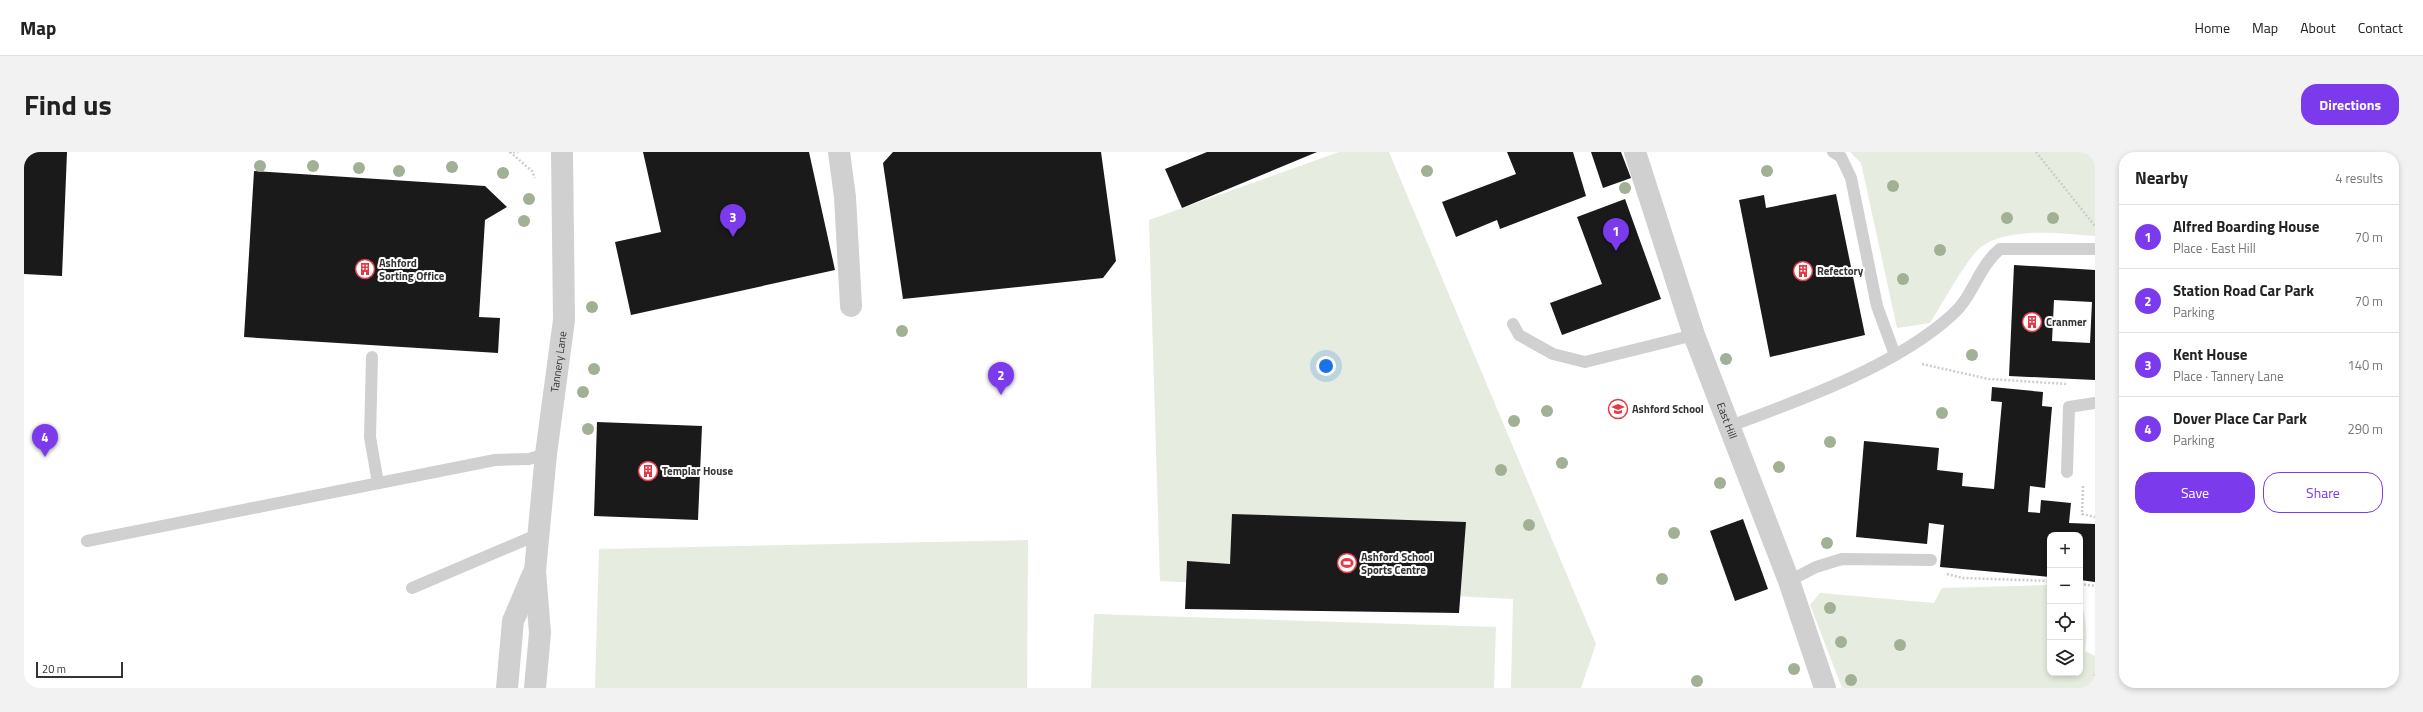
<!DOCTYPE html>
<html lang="en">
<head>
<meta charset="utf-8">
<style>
	:root { --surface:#fff; --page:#f2f2f2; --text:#222; --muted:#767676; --line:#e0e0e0; --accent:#7c3aed }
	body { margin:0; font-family:"Titillium Web",sans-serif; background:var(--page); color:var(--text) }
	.controls { position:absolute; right:12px; bottom:12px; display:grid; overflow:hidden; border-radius:8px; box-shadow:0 2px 6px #0003 }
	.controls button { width:36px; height:36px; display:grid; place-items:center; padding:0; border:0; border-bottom:1px solid var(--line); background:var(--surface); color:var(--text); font:20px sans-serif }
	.scale { position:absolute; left:12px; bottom:10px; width:87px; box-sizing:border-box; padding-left:4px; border:2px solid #333; border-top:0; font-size:11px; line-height:14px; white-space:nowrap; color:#333; -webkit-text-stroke:3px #fff; paint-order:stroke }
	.you { position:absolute; left:1302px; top:214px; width:14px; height:14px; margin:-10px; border:3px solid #fff; border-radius:50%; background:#1a73e8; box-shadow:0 0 0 6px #1a73e833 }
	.badge { display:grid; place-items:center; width:26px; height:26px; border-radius:50%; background:var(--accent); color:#fff; font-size:13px; font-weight:700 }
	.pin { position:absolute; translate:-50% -33px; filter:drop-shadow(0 1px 2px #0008) }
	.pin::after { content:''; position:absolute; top:21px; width:14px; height:12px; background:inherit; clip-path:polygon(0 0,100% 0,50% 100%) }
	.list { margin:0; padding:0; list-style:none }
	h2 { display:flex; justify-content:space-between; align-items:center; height:52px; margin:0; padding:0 16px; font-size:17px }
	h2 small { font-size:13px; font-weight:400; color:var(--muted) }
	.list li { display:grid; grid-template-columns:26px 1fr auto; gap:12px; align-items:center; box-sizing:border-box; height:64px; padding:0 16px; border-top:1px solid var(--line) }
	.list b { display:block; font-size:15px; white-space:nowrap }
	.list p { margin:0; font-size:13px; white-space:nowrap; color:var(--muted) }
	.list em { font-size:13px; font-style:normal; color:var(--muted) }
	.actions { display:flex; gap:8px; padding:12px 16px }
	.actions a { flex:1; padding:9px 0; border:1px solid var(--accent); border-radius:16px; text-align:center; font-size:14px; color:var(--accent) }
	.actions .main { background:var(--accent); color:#fff }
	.icon { flex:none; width:22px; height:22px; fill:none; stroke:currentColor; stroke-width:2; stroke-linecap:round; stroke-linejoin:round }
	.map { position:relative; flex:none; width:2071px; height:536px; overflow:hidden; border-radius:16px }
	header { display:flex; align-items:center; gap:24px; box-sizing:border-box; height:56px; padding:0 20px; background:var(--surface); border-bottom:1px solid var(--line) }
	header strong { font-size:19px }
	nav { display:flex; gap:22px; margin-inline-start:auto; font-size:14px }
	.intro { display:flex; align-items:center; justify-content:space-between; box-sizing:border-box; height:96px; padding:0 24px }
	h1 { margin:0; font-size:28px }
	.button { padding:10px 18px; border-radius:16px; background:var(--accent); color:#fff; font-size:14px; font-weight:700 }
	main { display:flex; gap:24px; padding:0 24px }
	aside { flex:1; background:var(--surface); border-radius:16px; box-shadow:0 2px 6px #0003 }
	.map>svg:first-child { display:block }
	.green { fill:#e6ecdf }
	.building { fill:#1a1a1a; fill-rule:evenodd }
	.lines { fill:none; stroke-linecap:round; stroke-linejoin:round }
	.path { stroke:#cdcdcd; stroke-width:2.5; stroke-dasharray:2 2; stroke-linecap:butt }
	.service { stroke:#d0d0d0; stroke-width:12 }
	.minor { stroke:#d0d0d0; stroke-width:22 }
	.tree { fill:#a2b095 }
	.labels { text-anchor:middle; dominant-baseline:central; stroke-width:4; stroke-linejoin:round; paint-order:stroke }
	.poi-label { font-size:11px; font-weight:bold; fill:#333; stroke:#fff; text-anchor:start }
	.street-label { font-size:11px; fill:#333; stroke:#fff }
</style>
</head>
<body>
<header>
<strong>Map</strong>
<nav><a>Home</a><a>Map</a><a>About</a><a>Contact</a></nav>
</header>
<div class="intro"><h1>Find us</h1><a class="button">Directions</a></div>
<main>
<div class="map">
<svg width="2071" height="536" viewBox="0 0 2071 536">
	<rect width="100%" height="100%" fill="#fff"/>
	<g class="green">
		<polygon points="1315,0 1365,0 1572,492 1557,536 1487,536 1489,447 1136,429 1125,68"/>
		<path d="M 1826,0 L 2071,0 L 2071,84 C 2038,82 1984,74 1957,95 C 1943,106 1917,154 1906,171 L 1873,176 L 1837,11 Z"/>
		<polygon points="1004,388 1003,536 571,536 575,397"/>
		<path d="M 2026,433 L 2026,521 L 2056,521 L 2056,447 C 2062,466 2064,480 2061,499 L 2071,504 L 2071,536 L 1818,536 L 1786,453 L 1796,441 L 1910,451 L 1918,436 Z"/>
		<polygon points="1070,462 1472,475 1470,536 1067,536"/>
	</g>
	<g class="building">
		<polygon points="0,0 43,0 38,124 0,122"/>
		<polygon points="619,0 785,0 811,118 607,163 591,90 637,80"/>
		<polygon points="869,0 1077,0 1092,109 1079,126 879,147 859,11"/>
		<polygon points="1183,0 1293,0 1158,56 1141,17"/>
		<polygon points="1483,0 1549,0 1562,44 1476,77 1473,68 1432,85 1418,50 1492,22"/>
		<polygon points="1567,0 1597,0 1607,26 1579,36"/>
		<polygon points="230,19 461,34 483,55 461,68 455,165 476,166 474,201 220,185"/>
		<polygon points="1812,42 1841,183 1746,205 1715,48 1740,43 1742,56"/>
		<polygon points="1601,47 1637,147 1538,183 1526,151 1578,132 1553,65"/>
		<path d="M 1990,113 L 2071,118 L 2071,228 L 1985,224 ZM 2030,148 L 2068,150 L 2066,191 L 2028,189 Z"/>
		<polygon points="1968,235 2019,240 2018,254 2028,255 2021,336 2006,334 2004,360 2016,361 2017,348 2047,351 2045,371 2071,372 2071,430 2056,428 2056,383 2026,383 2026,425 1916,415 1920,373 1905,371 1903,392 1832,385 1840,289 1915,296 1913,318 1939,321 1938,334 1970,337 1978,250 1967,249"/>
		<polygon points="573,270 678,274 674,368 570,364"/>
		<polygon points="1208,362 1442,370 1435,461 1161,457 1163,409 1206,412"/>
		<polygon points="1719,367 1744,437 1711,449 1686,379"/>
	</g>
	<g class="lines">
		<g class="path">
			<polyline points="485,0 494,0"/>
			<polyline points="486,0 508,19 511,26"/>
			<polyline points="2012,0 2071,74"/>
			<polyline points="1898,212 1965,227 2043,232"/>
			<polyline points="2059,334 2058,362 2071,365"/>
			<polyline points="1923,422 1939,426 2026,429"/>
			<polyline points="2056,432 2071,434"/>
			<polyline points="2071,536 2071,521"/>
		</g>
		<g class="service">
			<polyline points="1809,0 1817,5 1827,26 1853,154 1871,203"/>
			<polyline points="1489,172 1495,183 1529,202 1561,210 1670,183"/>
			<polyline points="348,205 346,285 354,331"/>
			<path d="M 1706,274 C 1777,248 1872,214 1928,163 C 1949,145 1954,115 1976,97 L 2071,97"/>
			<polyline points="2043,320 2045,255 2071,251"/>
			<polyline points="63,389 471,308 505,307 522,302"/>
			<polyline points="1765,429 1792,415 1818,407 1907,408"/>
			<polyline points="388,436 515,382"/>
		</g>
		<g class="minor">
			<polyline points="815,0 821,45 827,154"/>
			<path id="s1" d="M 1611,0 L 1670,183 L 1765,429 L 1801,536"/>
			<polyline points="483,536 489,469 509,422"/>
			<path id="s2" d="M 511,536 L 516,481 L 511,419 L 522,302 L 540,168 L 538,0"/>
		</g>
	</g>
	<g class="tree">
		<circle cx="236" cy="14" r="6"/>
		<circle cx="289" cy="14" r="6"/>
		<circle cx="428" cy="15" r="6"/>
		<circle cx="335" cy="16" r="6"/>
		<circle cx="375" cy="19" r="6"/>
		<circle cx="1403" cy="19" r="6"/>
		<circle cx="1743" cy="19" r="6"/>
		<circle cx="479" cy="21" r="6"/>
		<circle cx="1869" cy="34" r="6"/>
		<circle cx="1601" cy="36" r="6"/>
		<circle cx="505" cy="47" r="6"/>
		<circle cx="1983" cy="66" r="6"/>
		<circle cx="2029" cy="66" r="6"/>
		<circle cx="500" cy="69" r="6"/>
		<circle cx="1916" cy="98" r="6"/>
		<circle cx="1879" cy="127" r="6"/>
		<circle cx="568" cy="155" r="6"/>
		<circle cx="878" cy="179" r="6"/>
		<circle cx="1948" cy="203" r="6"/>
		<circle cx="1702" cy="207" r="6"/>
		<circle cx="570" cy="217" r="6"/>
		<circle cx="559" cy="240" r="6"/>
		<circle cx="1523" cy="259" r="6"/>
		<circle cx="1918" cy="261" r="6"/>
		<circle cx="1490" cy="269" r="6"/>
		<circle cx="564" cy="277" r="6"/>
		<circle cx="1806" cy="290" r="6"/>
		<circle cx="1538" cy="311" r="6"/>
		<circle cx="1755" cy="315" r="6"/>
		<circle cx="1477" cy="318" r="6"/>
		<circle cx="1696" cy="331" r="6"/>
		<circle cx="1505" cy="373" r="6"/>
		<circle cx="1650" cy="381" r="6"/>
		<circle cx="1803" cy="391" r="6"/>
		<circle cx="1638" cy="427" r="6"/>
		<circle cx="1806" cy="456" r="6"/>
		<circle cx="1817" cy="490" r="6"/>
		<circle cx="1876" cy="493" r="6"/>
		<circle cx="1770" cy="517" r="6"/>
		<circle cx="1827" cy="528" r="6"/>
		<circle cx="1673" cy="529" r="6"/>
	</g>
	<defs>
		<symbol id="building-ring" viewBox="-11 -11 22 22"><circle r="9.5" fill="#fff" stroke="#e63946" stroke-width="1.5"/><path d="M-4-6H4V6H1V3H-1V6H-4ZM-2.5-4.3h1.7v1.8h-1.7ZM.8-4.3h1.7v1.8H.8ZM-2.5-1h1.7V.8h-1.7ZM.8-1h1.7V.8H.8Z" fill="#e63946"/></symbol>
		<symbol id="school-ring" viewBox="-11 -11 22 22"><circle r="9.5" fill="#fff" stroke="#e63946" stroke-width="1.5"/><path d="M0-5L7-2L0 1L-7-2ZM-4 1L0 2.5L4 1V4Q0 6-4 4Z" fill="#e63946"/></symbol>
		<symbol id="stadium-ring" viewBox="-11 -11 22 22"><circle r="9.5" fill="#fff" stroke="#e63946" stroke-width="1.5"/><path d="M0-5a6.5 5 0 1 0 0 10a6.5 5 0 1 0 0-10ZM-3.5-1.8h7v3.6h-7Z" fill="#e63946"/></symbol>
	</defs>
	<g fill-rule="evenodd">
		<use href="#building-ring" x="330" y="106" width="22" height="22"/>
		<use href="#building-ring" x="1768" y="108" width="22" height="22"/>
		<use href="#building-ring" x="1997" y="159" width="22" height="22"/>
		<use href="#school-ring" x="1583" y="246" width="22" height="22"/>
		<use href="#building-ring" x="613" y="308" width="22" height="22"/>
		<use href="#stadium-ring" x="1312" y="400" width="22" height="22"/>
	</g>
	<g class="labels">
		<g class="poi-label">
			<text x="355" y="111">Ashford<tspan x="355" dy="13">Sorting Office</tspan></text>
			<text x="1793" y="119">Refectory</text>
			<text x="2022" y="170">Cranmer</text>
			<text x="1608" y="257">Ashford School</text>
			<text x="638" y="319">Templar House</text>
			<text x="1337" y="405">Ashford School<tspan x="1337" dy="13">Sports Centre</tspan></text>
		</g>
		<g class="street-label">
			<text stroke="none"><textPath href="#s2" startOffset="328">Tannery Lane</textPath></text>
			<text stroke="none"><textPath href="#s1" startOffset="284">East Hill</textPath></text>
		</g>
	</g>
</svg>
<div class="controls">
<button>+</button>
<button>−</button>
<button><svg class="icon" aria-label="locate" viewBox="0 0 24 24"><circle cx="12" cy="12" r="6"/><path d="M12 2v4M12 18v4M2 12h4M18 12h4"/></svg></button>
<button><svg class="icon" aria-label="layers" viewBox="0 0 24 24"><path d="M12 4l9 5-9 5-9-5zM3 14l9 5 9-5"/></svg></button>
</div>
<div class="scale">20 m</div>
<div class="you"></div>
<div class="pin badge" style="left:1592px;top:99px">1</div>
<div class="pin badge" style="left:977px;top:243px">2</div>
<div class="pin badge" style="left:709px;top:85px">3</div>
<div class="pin badge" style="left:21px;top:305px">4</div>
</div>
<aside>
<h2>Nearby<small>4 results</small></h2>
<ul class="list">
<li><span class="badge">1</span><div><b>Alfred Boarding House</b><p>Place · East Hill</p></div><em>70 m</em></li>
<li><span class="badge">2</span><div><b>Station Road Car Park</b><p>Parking</p></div><em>70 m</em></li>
<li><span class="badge">3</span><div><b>Kent House</b><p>Place · Tannery Lane</p></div><em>140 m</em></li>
<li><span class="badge">4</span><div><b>Dover Place Car Park</b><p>Parking</p></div><em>290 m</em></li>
</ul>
<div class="actions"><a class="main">Save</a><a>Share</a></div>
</aside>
</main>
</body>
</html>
